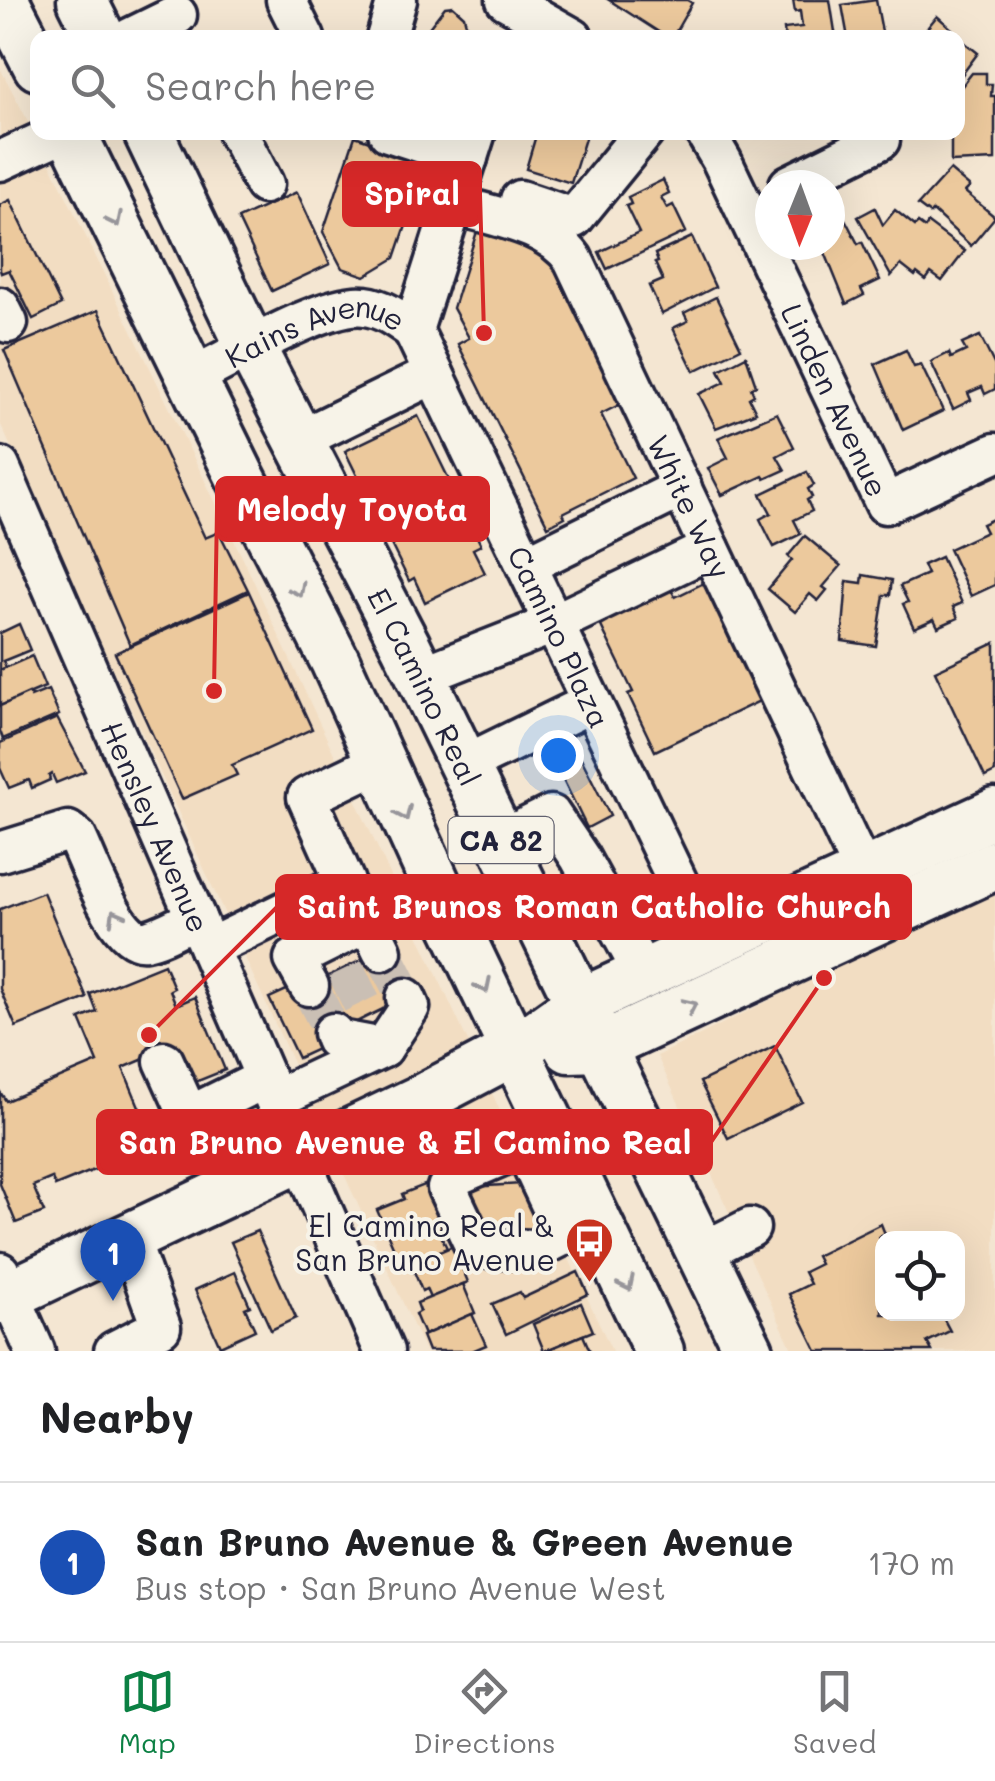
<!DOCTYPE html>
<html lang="en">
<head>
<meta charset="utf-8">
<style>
	:root { --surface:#fff; --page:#f2f2f2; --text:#202124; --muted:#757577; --line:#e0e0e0; --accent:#0b8043 }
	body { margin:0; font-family:Mali,sans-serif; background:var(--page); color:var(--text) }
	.controls { position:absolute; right:30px; bottom:30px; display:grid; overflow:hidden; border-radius:20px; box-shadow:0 10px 40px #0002 }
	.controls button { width:90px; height:90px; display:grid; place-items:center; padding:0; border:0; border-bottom:2px solid var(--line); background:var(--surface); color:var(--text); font:50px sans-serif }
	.compass { position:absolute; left:755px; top:170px; width:90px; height:90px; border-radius:50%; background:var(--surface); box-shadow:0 10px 40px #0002; rotate:181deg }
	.you { position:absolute; left:558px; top:755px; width:35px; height:35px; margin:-25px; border:8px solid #fff; border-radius:50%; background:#1a73e8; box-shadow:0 0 0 15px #1a73e833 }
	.badge { display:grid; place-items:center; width:65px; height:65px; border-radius:50%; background:var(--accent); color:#fff; font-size:32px; font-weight:700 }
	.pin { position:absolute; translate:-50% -82px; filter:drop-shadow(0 2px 5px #0008) }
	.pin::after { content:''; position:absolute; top:52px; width:35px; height:30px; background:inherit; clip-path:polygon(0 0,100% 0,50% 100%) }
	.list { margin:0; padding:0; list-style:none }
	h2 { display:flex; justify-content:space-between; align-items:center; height:130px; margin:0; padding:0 40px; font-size:42px }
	h2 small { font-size:32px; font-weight:400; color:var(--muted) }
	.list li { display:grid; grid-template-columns:65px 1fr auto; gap:30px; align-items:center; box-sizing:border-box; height:160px; padding:0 40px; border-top:2px solid var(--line) }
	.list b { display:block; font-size:38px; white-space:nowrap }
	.list p { margin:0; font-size:32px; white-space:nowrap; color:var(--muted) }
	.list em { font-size:32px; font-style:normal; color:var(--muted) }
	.icon { flex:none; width:55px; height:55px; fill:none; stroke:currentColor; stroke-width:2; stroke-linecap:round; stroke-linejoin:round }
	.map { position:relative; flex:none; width:995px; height:1351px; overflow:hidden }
	.search { position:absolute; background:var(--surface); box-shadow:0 10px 40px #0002; left:30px; right:30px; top:30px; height:110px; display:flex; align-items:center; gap:25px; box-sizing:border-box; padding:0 35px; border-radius:20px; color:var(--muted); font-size:38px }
	.sheet { height:290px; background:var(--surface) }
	nav { display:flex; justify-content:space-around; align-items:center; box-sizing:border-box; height:140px; border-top:2px solid var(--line); background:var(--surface); font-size:28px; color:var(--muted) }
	nav a { display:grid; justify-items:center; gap:5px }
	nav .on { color:var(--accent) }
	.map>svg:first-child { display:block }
	.built { fill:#f2ddc2; fill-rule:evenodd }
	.building { fill:#ecc99d; stroke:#22223b; stroke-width:2.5 }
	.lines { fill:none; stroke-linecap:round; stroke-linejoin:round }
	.minor-tunnel { stroke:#cabfb4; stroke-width:38; stroke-dasharray:38 19; stroke-linecap:butt }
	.minor-casing { stroke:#22223b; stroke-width:45 }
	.major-casing { stroke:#22223b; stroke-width:55 }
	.minor { stroke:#f7f3e8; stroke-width:38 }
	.major { stroke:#f7f3e8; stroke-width:48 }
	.oneway { stroke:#97959a }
	.labels { text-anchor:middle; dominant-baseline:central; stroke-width:8; stroke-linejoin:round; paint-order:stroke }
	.shield { fill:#f7f3e8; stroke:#62616f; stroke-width:2.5 }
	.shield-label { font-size:28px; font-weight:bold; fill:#22223b }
	.street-label { font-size:30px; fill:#22223b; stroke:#f7f3e8 }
	.poi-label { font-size:30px; fill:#22223b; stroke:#f7f3e8; text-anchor:end }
	.leader { fill:none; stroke:#d62828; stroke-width:4 }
	.callout-dot { fill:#d62828; stroke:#f7f3e8; stroke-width:4 }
	.callout { fill:#d62828; stroke:#d62828; stroke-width:4 }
	.callout-label { font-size:32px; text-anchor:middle; font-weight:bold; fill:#fff }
</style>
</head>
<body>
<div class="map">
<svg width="995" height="1351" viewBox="0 0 995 1351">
	<rect width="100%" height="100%" fill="#f4e6d2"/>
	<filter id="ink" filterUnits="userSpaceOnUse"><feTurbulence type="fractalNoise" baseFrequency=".01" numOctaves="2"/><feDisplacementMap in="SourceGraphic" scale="20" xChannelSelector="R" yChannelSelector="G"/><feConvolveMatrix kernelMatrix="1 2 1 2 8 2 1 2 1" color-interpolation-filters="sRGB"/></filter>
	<g filter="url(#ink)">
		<g class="built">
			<polygon points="0,68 52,167 247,567 612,1351 425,1351 0,423"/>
			<path d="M 995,889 L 995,1351 L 793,1351 L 657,1056 ZM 882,1238 L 958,1238 L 958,1314 L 882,1314 Z"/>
		</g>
		<g class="building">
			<polygon points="609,0 687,0 692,3 672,38 668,38"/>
			<polygon points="793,0 830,0 836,38 785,38 784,29 802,27 800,11 795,12"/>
			<polygon points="876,0 883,37 888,38 848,38 842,5"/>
			<polygon points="453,6 464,16 466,24 461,38 421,38 445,7"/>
			<polygon points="937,16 952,29 948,38 919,38"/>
			<polygon points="964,42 978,53 958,80 958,46 960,47"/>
			<polygon points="972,73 986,73 986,84 992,84 991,96 995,96 995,160 951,162 951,132 958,132 958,91"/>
			<polygon points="537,132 587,132 571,183 526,169"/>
			<polygon points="355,136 428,161 395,258 365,276 342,268 323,232"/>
			<polygon points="950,170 970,187 965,192 995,217 971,246 933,211 930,214 918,205"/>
			<polygon points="663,180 669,193 661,197 667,208 673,205 686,232 607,269 599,252 639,233 626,206 631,204 628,197"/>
			<polygon points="297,192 330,264 272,291 238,219"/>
			<polygon points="10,200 61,305 33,319 9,270 1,273 0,270 0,205"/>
			<polygon points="875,208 883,225 895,210 915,226 918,223 925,228 928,223 965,251 942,281 931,273 926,280 917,273 915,276 901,265 891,276 858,217"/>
			<polygon points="843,215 858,244 862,242 880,280 861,289 864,295 846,304 822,245 830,245 830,222"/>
			<polygon points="479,225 552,249 625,402 601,414 633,478 563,513 565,517 548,526 458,344 469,338 453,308"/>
			<polygon points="692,237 715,287 662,314 649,286 663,280 655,263 658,262 655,254"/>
			<polygon points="716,297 741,348 694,371 673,328 688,321 684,313"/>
			<polygon points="98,310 205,538 219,532 248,590 130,645 4,350"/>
			<polygon points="980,336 995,366 995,389 985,394 982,387 968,393 971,400 953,409 931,362 949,353 951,358 966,351 962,344"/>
			<polygon points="906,350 914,367 921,365 943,411 903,430 875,364"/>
			<polygon points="746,356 756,385 751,388 754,395 749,398 756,412 716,428 699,394 725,382 719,370"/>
			<polygon points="777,413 794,447 777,456 785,470 765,479 763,476 722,495 708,468 728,458 718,438"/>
			<polygon points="418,416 481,545 473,549 485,573 425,602 414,578 409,581 345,451"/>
			<polygon points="807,472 814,485 808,489 812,497 807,500 812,511 794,520 801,534 774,547 760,519 771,513 761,494"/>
			<polygon points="995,518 995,585 971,596 949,549 986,532 982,524"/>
			<polygon points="805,536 841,566 823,587 827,590 818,601 810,594 795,612 768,589 792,560 788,556"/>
			<polygon points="941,557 962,603 953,607 958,618 938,627 934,619 914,628 903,604 908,602 900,586 927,574 923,565"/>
			<polygon points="863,575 892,580 890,595 884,595 876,646 842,641 847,581 862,583"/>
			<polygon points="666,579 675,597 708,581 766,698 655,751 628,694 633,692 601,626 608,622 602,610"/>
			<polygon points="249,592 312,729 232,765 237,775 182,799 115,653"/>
			<polygon points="19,624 30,650 3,661 6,667 0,670 0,633"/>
			<polygon points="995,643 995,772 985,777 935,671"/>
			<polygon points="32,656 45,687 0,706 0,670"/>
			<polygon points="48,690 59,715 3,739 0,731 0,706 29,693 31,697"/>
			<polygon points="57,718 85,771 56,783 52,774 49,776 50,780 32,788 29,780 9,788 0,768 0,743"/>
			<polygon points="581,758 610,816 587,828 558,769"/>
			<polygon points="43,892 87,998 16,1027 0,989 0,909"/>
			<polygon points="391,946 414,994 319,1040 295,992"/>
			<polygon points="164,964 174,988 170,990 176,1005 195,997 225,1070 193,1083 177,1045 123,1068 155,1145 55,1186 52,1178 33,1186 44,1212 16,1223 0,1184 0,1092 6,1101 98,1062 80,1019 97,1012 90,994"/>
			<polygon points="293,987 322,1047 298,1058 269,998"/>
			<polygon points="775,1046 802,1102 728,1138 700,1082"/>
			<polygon points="427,1184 445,1226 438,1229 447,1248 402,1267 377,1210 404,1199 402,1194"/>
			<polygon points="522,1184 544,1233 477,1237 454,1188"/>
			<polygon points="881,1224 885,1234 879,1237 882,1244 882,1314 941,1314 950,1331 927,1342 932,1351 817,1351 789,1294 810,1284 804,1272 820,1264 816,1256"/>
			<polygon points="257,1231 296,1318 271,1330 231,1242"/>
			<polygon points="453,1246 468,1282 430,1298 426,1289 422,1291 411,1264"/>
			<polygon points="235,1272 250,1306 245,1308 255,1330 220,1346 195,1290"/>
			<polygon points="578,1272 588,1294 506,1334 492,1304 520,1292 523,1298"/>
			<polygon points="463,1284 475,1313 424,1335 415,1314 420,1311 417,1303"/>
			<polygon points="581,1303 593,1331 544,1351 533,1324"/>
			<polygon points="472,1314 486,1345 472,1351 428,1351 422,1336"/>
			<polygon points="583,1335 590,1351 545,1351"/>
		</g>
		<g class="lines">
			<g class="minor-tunnel">
				<polyline points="382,951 406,998"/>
				<polyline points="345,969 368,1016"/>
				<polyline points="309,986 333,1033"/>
			</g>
			<defs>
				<g id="minor">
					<polyline points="286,0 305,38"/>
					<polyline points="506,0 573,38"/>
					<polyline points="130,38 177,15"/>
					<polyline points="386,38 397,0"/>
					<polyline points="237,132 264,184"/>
					<polyline points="388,132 468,158"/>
					<path id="s1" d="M 705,132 L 722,161 L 885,504 L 995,453"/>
					<polyline points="0,161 63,132"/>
					<polyline points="789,185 880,140"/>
					<polyline points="520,200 574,218 644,132"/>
					<path id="s2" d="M 453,204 C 493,217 547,223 573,259 L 864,874"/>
					<polyline points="0,307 8,323"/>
					<path id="s3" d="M 413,330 L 707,943"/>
					<path id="s4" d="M 192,377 C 230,359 327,300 365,306 C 383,308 399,320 413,330 L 476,132"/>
					<polyline points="299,440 434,374"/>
					<path id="s5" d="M 0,467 L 384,1351"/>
					<polyline points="526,565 682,488"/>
					<polyline points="421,676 553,624 710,549"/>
					<polyline points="464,765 591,703"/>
					<polyline points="501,840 551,815 580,858 643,973"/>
					<path d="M 0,852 L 68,831 L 77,838 C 88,860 117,945 145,940 C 162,937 180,925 196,918"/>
					<polyline points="368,922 437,888"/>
					<polyline points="209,948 345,882 307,797 380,762"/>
					<polyline points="309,986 294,959 368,922 382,951"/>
					<polyline points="333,1033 335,1039 383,1048"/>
					<polyline points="164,1061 189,1116 266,1078"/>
					<polyline points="275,1099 383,1048 410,1007 406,998"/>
					<polyline points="418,1101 458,1175"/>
					<polyline points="555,1133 458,1175 447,1188 473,1243 481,1248 535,1250 596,1219"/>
					<polyline points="524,1148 565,1235"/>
					<polyline points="702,1252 750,1228"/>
					<polyline points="0,1272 35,1351"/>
					<polyline points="114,1351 161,1327 129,1238"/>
				</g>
				<g id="major">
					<polyline points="4,0 38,66"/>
					<polyline points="82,0 101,38"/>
					<polyline points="71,132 241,478 335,661 453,922 659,1351"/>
					<path id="s6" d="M 148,132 L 251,348 L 406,646 L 749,1351"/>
					<polyline points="569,1048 601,1047 995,865"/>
					<polyline points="0,1299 418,1101 515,1050 581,1003 995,813"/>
				</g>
			</defs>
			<use href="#minor" class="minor-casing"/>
			<use href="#major" class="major-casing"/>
			<use href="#minor" class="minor"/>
			<use href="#major" class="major"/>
		</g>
		<defs><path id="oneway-chevron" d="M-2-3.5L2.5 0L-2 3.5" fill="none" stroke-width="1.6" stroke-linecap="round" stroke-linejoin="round" transform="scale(2.5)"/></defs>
		<g class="oneway">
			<use href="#oneway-chevron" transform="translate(115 220) rotate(64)"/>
			<use href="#oneway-chevron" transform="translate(298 590) rotate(63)"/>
			<use href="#oneway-chevron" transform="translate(404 814) rotate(66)"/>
			<use href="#oneway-chevron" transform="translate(116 916) rotate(-119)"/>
			<use href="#oneway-chevron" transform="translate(484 986) rotate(64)"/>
			<use href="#oneway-chevron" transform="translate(690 1006) rotate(-25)"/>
			<use href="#oneway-chevron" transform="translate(627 1284) rotate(64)"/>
		</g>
	</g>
	<defs>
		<symbol id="bus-pin" viewBox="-11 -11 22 30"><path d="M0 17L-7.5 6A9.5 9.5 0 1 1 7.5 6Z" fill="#c8321e" stroke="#f7f3e8"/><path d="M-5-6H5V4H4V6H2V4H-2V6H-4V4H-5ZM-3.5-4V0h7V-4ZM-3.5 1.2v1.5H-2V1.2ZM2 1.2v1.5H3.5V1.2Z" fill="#fff"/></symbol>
	</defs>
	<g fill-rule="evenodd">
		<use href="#bus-pin" x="562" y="1214" width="55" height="75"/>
	</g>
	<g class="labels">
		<rect class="shield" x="448.5" y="817" width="105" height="46" rx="8"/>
		<g class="shield-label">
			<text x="501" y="840">CA 82</text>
		</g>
		<g class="street-label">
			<text stroke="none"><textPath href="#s4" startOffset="135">Kains Avenue</textPath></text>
			<text stroke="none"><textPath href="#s1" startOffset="298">Linden Avenue</textPath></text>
			<text stroke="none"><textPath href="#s2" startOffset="408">White Way</textPath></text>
			<text stroke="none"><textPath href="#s3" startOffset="340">Camino Plaza</textPath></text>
			<text stroke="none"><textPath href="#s6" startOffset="620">El Camino Real</textPath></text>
			<text stroke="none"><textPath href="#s5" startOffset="392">Hensley Avenue</textPath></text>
		</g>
		<g class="poi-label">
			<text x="555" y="1225">El Camino Real &amp;<tspan x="555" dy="34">San Bruno Avenue</tspan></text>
		</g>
	</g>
	<path class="leader" d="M484 333L480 194M214 691L217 509M149 1035L277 907M824 978L711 1142"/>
	<g class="callout-dot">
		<circle cx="484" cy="333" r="10"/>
		<circle cx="214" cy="691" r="10"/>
		<circle cx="149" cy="1035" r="10"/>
		<circle cx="824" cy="978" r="10"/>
	</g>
	<g class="callout">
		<rect x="344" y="163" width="136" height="62" rx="10"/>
		<rect x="217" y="478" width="271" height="62" rx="10"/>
		<rect x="277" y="876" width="633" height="62" rx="10"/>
		<rect x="98" y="1111" width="613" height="62" rx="10"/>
	</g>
	<g class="callout-label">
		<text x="412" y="205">Spiral</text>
		<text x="352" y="521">Melody Toyota</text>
		<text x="594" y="918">Saint Brunos Roman Catholic Church</text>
		<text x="405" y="1154">San Bruno Avenue &amp; El Camino Real</text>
	</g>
</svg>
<div class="controls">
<button><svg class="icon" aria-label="locate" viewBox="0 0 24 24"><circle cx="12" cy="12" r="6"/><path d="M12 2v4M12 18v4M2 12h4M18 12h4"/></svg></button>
</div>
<svg class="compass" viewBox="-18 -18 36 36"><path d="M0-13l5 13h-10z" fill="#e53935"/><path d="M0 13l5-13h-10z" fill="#757577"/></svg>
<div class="you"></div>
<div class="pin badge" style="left:113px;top:1301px;background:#1a4fb4">1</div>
<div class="search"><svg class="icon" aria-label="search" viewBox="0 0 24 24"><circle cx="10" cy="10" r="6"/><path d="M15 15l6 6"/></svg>Search here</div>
</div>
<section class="sheet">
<h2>Nearby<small></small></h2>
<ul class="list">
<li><span class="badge" style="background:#1a4fb4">1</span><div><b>San Bruno Avenue &amp; Green Avenue</b><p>Bus stop · San Bruno Avenue West</p></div><em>170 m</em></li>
</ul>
</section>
<nav>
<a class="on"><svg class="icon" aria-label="map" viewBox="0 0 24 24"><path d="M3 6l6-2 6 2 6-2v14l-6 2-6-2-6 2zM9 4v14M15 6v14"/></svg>Map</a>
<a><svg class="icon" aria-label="directions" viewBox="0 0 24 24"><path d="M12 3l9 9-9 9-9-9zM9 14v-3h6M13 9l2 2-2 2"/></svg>Directions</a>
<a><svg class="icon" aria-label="saved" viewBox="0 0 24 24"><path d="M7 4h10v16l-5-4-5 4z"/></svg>Saved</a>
</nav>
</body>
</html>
